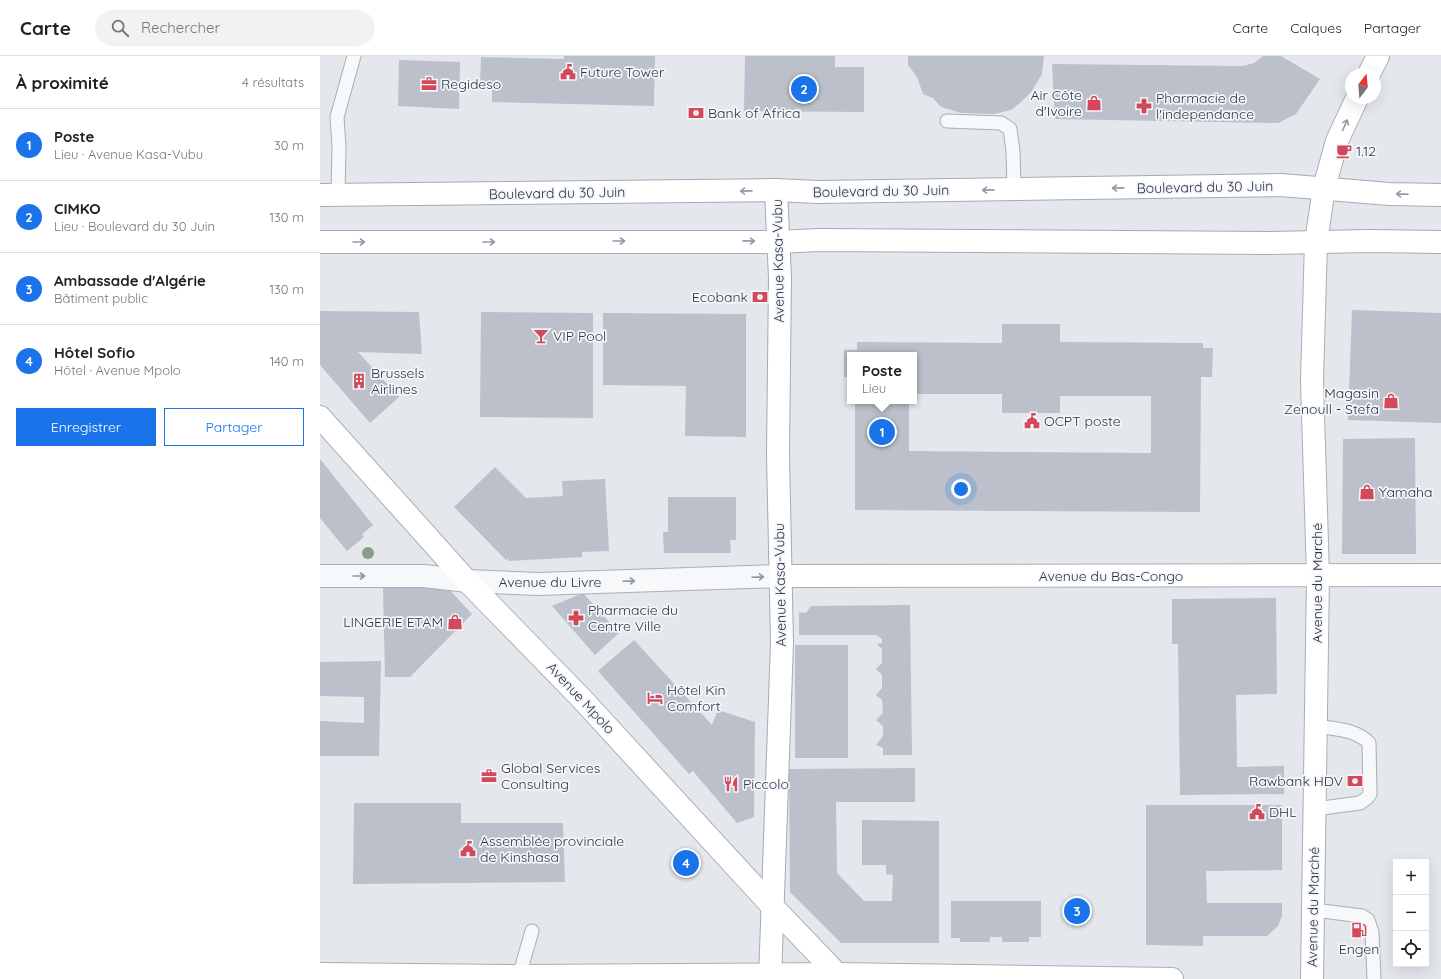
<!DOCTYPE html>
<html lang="fr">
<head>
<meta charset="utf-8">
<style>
	:root { --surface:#fff; --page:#f2f2f2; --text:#202124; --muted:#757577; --line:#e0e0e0; --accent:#1a73e8 }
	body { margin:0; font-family:Quicksand,sans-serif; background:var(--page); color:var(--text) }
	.controls { position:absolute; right:12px; bottom:12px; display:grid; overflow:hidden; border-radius:0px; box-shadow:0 4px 16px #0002 }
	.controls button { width:36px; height:36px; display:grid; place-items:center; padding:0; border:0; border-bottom:1px solid var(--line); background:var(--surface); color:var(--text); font:20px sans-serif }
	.compass { position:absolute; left:1025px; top:12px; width:36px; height:36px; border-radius:50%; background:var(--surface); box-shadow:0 4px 16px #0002; rotate:16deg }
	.you { position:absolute; left:641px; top:433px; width:14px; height:14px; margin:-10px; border:3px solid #fff; border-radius:50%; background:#1a73e8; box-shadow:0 0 0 6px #1a73e833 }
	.badge { display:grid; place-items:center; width:26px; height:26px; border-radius:50%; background:var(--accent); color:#fff; font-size:13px; font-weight:700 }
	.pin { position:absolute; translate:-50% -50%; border:2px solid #fff; box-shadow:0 1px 4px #0006 }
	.popup { position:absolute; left:527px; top:296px; width:70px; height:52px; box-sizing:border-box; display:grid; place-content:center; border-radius:0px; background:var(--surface); filter:drop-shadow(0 1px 3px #0005); font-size:13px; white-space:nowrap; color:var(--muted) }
	.popup b { font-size:15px; color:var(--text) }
	.popup::after { content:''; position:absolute; left:50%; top:100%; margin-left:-8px; border:8px solid transparent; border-top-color:var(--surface) }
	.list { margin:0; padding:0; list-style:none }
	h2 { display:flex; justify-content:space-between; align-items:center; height:52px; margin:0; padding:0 16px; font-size:17px }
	h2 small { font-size:13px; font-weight:400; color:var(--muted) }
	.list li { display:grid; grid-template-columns:26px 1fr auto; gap:12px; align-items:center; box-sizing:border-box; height:72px; padding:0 16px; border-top:1px solid var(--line) }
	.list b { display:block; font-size:15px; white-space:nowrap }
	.list p { margin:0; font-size:13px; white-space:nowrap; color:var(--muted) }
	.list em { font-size:13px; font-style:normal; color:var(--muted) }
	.actions { display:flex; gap:8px; padding:12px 16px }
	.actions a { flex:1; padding:9px 0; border:1px solid var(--accent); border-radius:0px; text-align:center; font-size:14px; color:var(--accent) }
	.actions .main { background:var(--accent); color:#fff }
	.icon { flex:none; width:22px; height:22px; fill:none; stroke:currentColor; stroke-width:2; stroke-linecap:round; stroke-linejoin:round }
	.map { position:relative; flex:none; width:1121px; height:923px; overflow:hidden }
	header { display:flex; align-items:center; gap:24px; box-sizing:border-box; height:56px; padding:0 20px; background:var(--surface); border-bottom:1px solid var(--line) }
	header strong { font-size:19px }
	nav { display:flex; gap:22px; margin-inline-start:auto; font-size:14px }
	.search { width:280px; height:36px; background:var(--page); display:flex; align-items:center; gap:10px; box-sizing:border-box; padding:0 14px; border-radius:22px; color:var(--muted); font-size:15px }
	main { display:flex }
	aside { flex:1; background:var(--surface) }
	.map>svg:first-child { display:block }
	.building { fill:#bbc0ca }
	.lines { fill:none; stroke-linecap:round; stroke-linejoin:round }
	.lane-casing { stroke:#a9aeb7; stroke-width:15 }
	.street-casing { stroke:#a9aeb7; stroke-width:24 }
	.secondary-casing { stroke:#a9aeb7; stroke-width:24 }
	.primary-casing { stroke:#a3abb8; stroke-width:24 }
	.lane { stroke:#f7f8fa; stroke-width:13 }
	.street { stroke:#f7f8fa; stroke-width:22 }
	.secondary { stroke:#fff; stroke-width:22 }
	.primary { stroke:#fff; stroke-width:22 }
	.tree { fill:#899d89 }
	.oneway { stroke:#959aa2 }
	.oneway2 { stroke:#9196a0 }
	.labels { text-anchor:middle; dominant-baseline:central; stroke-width:3.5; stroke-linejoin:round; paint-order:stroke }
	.poi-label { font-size:14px; fill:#2b3445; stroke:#f4f6f9; text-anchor:start }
	.street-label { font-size:14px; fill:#2b3445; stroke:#f4f6f9 }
</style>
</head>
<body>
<header>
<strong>Carte</strong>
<div class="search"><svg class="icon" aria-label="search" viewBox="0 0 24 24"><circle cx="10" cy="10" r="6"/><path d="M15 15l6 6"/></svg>Rechercher</div>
<nav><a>Carte</a><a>Calques</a><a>Partager</a></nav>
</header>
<main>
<aside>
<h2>À proximité<small>4 résultats</small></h2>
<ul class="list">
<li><span class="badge">1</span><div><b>Poste</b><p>Lieu · Avenue Kasa-Vubu</p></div><em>30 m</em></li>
<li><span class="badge">2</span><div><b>CIMKO</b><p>Lieu · Boulevard du 30 Juin</p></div><em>130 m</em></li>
<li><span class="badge">3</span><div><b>Ambassade d'Algérie</b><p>Bâtiment public</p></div><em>130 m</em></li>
<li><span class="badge">4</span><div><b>Hôtel Sofio</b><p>Hôtel · Avenue Mpolo</p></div><em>140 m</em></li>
</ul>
<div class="actions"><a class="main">Enregistrer</a><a>Partager</a></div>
</aside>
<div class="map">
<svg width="1121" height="923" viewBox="0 0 1121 923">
	<rect width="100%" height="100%" fill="#e4e7ec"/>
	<g class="building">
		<polygon points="244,0 335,0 334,50 172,46 172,30 160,30 161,1 244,3"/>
		<polygon points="425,0 515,0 515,11 544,11 544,56 424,55"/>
		<polygon points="588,0 724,0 722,18 712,35 700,47 691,54 674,58 641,57 621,51 613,42 603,38 597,21 588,9"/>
		<polygon points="943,0 961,0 1000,23 976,58 958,67 735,63 732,8 923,10 934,7"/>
		<polygon points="79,4 140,6 139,53 78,50"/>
		<polygon points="1032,254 1121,257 1121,367 1028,364"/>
		<polygon points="0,255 99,256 102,298 38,296 79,341 50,367 0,309"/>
		<polygon points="161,256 273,257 273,362 160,361"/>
		<polygon points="283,257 426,258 426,381 365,380 366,330 283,329"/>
		<polygon points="682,268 740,268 740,286 883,287 883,292 893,292 892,321 881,321 880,456 535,454 535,345 589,345 589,395 831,397 831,340 740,340 740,357 682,357 682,338 594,338 594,299 530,299 530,321 524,321 524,294 537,294 537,286 682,287"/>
		<polygon points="1095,382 1096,498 1022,498 1023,383"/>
		<polygon points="0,403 53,469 42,478 44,481 27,495 0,462"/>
		<polygon points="175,411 206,442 243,440 242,425 285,423 289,495 262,496 262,501 188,505 189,502 186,504 134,451"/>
		<polygon points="348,441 416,441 416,484 410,484 411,497 344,497 343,476 348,476"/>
		<polygon points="123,527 152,558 90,621 65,621 63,530"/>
		<polygon points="263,537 299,577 275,599 232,550"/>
		<polygon points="956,542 957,638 916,639 917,711 964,710 964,738 860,739 858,588 852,588 852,543"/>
		<polygon points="590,549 592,699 563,699 563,692 556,689 563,680 563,670 556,664 563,657 562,644 556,639 562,632 562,619 556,613 562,607 562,593 557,588 562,587 562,583 556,579 479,579 479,556 486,557 491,550"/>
		<polygon points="314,584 392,669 398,654 435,666 434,761 417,767 373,715 369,718 278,615"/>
		<rect x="475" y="589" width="53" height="113"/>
		<polygon points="61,605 59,700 0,700 0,665 44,667 44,641 0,640 0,606"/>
		<polygon points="595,712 595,746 516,746 517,817 544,845 572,845 573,819 566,818 566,809 542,809 542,764 619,765 619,887 521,887 470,836 469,713"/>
		<polygon points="34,747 141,747 141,767 243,767 245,826 33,828"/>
		<polygon points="826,749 962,749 962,814 886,815 887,847 962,847 962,860 958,870 947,880 883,880 883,890 826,889"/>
		<polygon points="631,845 721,845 721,881 709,881 709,886 682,886 682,881 670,881 670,886 640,886 640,882 631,882"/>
	</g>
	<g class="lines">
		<defs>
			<g id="lane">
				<polyline points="627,65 681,67 690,73 693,95 694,133"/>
				<polyline points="18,139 19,91 17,61 34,0"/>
				<path d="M 995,753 L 1040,747 L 1047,742 L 1050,738 L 1049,687 C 1036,673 1014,673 996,670"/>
				<polyline points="994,854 1042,860 1048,864 1052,876 1054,923"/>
				<polyline points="199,920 212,875"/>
			</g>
			<polyline id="street" points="0,520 104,520 147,525 218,528 461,520"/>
			<g id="secondary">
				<polyline points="1049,18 1058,0"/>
				<polyline points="0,361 147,525 261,642 452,850 522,923"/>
				<polyline points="461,520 1121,519"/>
				<polyline points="0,918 199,920 516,918 852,923"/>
				<polyline points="992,923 998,520 992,325 996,186 1004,132 1017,85 1037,42"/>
			</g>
			<g id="primary">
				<polyline points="0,139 456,134 498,136 961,129 1069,138 1121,139"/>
				<polyline points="0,186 458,186 499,184 949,187 1050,185 1121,186"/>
				<polyline points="450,923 462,587 458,398 460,222 456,134"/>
			</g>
		</defs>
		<use href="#lane" class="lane-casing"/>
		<use href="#street" class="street-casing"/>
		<use href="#secondary" class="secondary-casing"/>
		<use href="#primary" class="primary-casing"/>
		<use href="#lane" class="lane"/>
		<use href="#street" class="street"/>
		<use href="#secondary" class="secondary"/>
		<use href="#primary" class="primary"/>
	</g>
	<circle class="tree" cx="48" cy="497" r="6"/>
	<defs><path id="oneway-shaft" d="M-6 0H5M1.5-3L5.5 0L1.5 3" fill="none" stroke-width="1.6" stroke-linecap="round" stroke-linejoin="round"/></defs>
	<g class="oneway">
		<use href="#oneway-shaft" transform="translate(1025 69) rotate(-66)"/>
		<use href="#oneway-shaft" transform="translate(798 132) rotate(179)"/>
		<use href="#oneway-shaft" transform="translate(668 134) rotate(179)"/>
		<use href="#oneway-shaft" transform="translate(426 135) rotate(179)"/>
		<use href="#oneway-shaft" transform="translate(1082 138) rotate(-179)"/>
		<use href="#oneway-shaft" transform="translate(299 185)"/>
		<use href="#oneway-shaft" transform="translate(429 185) rotate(1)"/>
		<use href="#oneway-shaft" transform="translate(39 186)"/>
		<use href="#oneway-shaft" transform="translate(169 186)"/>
	</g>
	<g class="oneway2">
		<use href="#oneway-shaft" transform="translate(39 520)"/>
		<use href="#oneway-shaft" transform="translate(438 521) rotate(-2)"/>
		<use href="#oneway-shaft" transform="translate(309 525) rotate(-2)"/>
	</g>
	<defs>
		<symbol id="civic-bare" viewBox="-9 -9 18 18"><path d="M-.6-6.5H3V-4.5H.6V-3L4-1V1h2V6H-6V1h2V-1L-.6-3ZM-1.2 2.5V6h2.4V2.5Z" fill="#d1495b" stroke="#f4f6f9" stroke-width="2.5" paint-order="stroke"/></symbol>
		<symbol id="office-bare" viewBox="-9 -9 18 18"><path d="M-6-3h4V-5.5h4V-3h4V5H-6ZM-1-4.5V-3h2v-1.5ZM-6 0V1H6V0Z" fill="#d1495b" stroke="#f4f6f9" stroke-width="2.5" paint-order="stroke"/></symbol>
		<symbol id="shop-bare" viewBox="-9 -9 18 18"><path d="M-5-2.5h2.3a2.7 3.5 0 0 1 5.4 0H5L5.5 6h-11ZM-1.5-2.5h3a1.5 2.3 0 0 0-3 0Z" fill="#d1495b" stroke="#f4f6f9" stroke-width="2.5" paint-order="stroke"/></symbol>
		<symbol id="pharmacy-bare" viewBox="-9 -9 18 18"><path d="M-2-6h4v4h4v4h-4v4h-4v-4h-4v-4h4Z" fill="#d1495b" stroke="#f4f6f9" stroke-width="2.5" paint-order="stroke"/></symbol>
		<symbol id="bank-bare" viewBox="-9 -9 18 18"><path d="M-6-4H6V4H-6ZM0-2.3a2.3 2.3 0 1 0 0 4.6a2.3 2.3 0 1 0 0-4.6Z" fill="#d1495b" stroke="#f4f6f9" stroke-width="2.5" paint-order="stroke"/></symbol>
		<symbol id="cafe-bare" viewBox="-9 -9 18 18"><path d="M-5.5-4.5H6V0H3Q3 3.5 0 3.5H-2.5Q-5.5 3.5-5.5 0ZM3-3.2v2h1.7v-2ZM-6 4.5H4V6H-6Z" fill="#d1495b" stroke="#f4f6f9" stroke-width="2.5" paint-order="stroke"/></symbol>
		<symbol id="bar-bare" viewBox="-9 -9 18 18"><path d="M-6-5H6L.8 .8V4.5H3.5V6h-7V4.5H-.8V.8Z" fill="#d1495b" stroke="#f4f6f9" stroke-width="2.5" paint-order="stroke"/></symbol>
		<symbol id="building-bare" viewBox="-9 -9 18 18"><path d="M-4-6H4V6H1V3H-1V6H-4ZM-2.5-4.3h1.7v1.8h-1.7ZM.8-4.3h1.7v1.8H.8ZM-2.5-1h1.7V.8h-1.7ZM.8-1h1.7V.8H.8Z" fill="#d1495b" stroke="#f4f6f9" stroke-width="2.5" paint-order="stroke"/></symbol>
		<symbol id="hotel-bare" viewBox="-9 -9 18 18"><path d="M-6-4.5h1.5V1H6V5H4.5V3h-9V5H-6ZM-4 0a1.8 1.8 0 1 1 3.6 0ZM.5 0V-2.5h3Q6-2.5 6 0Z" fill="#d1495b" stroke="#f4f6f9" stroke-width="2.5" paint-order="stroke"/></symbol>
		<symbol id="restaurant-bare" viewBox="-9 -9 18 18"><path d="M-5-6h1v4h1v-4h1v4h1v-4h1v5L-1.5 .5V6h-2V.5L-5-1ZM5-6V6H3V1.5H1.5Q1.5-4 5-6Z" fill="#d1495b" stroke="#f4f6f9" stroke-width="2.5" paint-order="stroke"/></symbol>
		<symbol id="fuel-bare" viewBox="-9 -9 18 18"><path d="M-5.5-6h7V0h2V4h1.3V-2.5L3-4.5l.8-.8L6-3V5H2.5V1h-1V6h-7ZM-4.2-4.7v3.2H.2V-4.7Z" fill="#d1495b" stroke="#f4f6f9" stroke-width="2.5" paint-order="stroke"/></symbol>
	</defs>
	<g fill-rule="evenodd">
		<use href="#civic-bare" x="237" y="5" width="22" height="22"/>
		<use href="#office-bare" x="98" y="17" width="22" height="22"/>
		<use href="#shop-bare" x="763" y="36" width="22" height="22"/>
		<use href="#pharmacy-bare" x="813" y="39" width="22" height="22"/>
		<use href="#bank-bare" x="365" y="46" width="22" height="22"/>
		<use href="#cafe-bare" x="1013" y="84" width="22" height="22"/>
		<use href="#bank-bare" x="429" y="230" width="22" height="22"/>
		<use href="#bar-bare" x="210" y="269" width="22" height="22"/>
		<use href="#building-bare" x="28" y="314" width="22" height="22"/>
		<use href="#shop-bare" x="1060" y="334" width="22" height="22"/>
		<use href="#civic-bare" x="701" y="354" width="22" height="22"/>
		<use href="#shop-bare" x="1036" y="425" width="22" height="22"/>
		<use href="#pharmacy-bare" x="245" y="551" width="22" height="22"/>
		<use href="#shop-bare" x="124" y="555" width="22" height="22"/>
		<use href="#hotel-bare" x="324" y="631" width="22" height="22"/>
		<use href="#office-bare" x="158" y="709" width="22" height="22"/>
		<use href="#bank-bare" x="1024" y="714" width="22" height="22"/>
		<use href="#restaurant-bare" x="400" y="717" width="22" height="22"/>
		<use href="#civic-bare" x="926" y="745" width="22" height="22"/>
		<use href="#civic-bare" x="137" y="782" width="22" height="22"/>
		<use href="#fuel-bare" x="1028" y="863" width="22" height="22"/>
	</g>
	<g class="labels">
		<g class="poi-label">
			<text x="260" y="16">Future Tower</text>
			<text x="121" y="28">Regideso</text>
			<text x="762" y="39" text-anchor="end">Air Côte<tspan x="762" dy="16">d'Ivoire</tspan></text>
			<text x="836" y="42">Pharmacie de<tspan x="836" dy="16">l'independance</tspan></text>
			<text x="388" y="57">Bank of Africa</text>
			<text x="1036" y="95">1.12</text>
			<text x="428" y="241" text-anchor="end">Ecobank</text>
			<text x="233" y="280">VIP Pool</text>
			<text x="51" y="317">Brussels<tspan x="51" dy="16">Airlines</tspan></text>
			<text x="1059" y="337" text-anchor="end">Magasin<tspan x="1059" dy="16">Zenoull - Stefa</tspan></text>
			<text x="724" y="365">OCPT poste</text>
			<text x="1059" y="436">Yamaha</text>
			<text x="268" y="554">Pharmacie du<tspan x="268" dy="16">Centre Ville</tspan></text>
			<text x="123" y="566" text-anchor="end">LINGERIE ETAM</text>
			<text x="347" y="634">Hôtel Kin<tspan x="347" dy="16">Comfort</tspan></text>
			<text x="181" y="712">Global Services<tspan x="181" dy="16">Consulting</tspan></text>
			<text x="1023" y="725" text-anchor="end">Rawbank HDV</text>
			<text x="423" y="728">Piccolo</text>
			<text x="949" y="756">DHL</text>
			<text x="160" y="785">Assemblée provinciale<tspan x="160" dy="16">de Kinshasa</tspan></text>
			<text x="1039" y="893" text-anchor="middle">Engen</text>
		</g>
		<g class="street-label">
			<text transform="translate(885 131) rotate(-1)">Boulevard du 30 Juin</text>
			<text transform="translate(561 135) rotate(-1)">Boulevard du 30 Juin</text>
			<text transform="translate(237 137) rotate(-1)">Boulevard du 30 Juin</text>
			<text transform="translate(458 205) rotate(-91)">Avenue Kasa-Vubu</text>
			<text x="791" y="520">Avenue du Bas-Congo</text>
			<text x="230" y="526">Avenue du Livre</text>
			<text transform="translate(997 527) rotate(-90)">Avenue du Marché</text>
			<text transform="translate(460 529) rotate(-91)">Avenue Kasa-Vubu</text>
			<text transform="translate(261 642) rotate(47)">Avenue Mpolo</text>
			<text transform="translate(993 851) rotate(-89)">Avenue du Marché</text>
		</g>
	</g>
</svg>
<div class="controls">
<button>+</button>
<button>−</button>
<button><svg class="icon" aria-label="locate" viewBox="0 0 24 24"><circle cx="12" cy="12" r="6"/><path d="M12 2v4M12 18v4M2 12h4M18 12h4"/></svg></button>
</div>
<svg class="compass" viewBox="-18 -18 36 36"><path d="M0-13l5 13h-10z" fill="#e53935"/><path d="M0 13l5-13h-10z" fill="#757577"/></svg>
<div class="you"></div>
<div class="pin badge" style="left:562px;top:376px">1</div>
<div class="popup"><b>Poste</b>Lieu</div>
<div class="pin badge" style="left:484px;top:33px">2</div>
<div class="pin badge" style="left:757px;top:855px">3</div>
<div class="pin badge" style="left:366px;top:807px">4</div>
</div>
</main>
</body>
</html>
